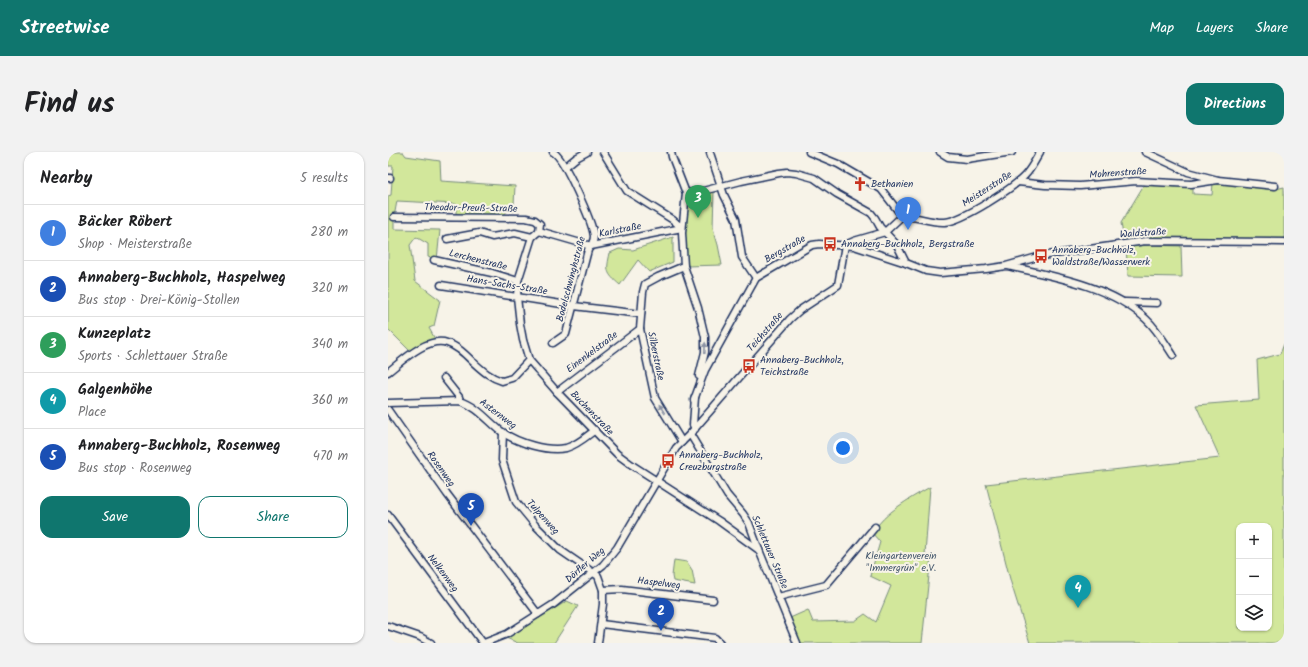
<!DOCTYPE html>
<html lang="en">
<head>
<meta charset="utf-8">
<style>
	:root { --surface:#fff; --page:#f2f2f2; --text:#202124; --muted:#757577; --line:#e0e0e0; --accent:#0f766e }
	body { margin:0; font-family:Kalam,sans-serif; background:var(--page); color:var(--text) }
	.controls { position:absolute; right:12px; bottom:12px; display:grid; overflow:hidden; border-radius:8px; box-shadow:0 1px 3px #0004 }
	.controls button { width:36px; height:36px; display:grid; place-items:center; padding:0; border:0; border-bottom:1px solid var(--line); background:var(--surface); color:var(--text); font:20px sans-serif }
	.you { position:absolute; left:455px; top:296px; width:14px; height:14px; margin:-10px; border:3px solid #fff; border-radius:50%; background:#1a73e8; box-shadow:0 0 0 6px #1a73e833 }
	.badge { display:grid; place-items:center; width:26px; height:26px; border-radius:50%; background:var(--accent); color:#fff; font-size:13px; font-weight:700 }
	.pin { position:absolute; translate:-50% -33px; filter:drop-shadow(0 1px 2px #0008) }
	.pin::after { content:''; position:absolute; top:21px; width:14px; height:12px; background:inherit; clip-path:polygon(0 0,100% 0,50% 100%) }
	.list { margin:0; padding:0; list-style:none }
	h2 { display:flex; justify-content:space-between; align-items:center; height:52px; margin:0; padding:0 16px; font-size:17px }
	h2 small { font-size:13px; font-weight:400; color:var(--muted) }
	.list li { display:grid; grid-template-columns:26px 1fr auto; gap:12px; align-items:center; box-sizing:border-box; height:56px; padding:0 16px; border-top:1px solid var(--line) }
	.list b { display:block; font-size:15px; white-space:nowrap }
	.list p { margin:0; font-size:13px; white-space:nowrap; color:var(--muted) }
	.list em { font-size:13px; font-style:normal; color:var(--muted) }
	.actions { display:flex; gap:8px; padding:12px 16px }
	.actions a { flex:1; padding:9px 0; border:1px solid var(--accent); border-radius:12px; text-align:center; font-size:14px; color:var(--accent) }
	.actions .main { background:var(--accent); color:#fff }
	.icon { flex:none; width:22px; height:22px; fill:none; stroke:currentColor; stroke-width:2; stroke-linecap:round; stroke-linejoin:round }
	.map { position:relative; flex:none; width:896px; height:491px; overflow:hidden; border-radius:12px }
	header { display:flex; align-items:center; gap:24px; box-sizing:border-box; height:56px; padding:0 20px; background:var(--accent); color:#fff }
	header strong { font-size:19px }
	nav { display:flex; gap:22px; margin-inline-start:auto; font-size:14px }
	.intro { display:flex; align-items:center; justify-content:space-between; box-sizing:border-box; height:96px; padding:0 24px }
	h1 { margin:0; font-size:28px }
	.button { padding:10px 18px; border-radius:12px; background:var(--accent); color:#fff; font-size:14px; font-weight:700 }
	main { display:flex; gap:24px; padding:0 24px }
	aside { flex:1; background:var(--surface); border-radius:12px; box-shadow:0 1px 3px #0004 }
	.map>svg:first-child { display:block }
	.green { fill:#d2e79b; stroke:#768b7c; fill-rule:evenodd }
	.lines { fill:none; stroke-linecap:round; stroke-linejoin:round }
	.minor-casing { stroke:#1b2f5e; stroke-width:9 }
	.minor { stroke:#f7f3e8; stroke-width:6 }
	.oneway { fill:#8991a3 }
	.labels { text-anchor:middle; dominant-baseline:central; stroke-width:4; stroke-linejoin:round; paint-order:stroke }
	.street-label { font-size:10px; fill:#1b2f5e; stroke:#f7f3e8 }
	.poi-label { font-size:10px; fill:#1b2f5e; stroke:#f7f3e8; text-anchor:start }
	.park-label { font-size:10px; fill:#40546a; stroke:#f7f3e8 }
</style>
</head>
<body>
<header>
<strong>Streetwise</strong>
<nav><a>Map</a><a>Layers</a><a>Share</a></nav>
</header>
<div class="intro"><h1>Find us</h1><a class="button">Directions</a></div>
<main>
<aside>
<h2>Nearby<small>5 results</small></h2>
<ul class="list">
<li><span class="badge" style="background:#3f7fe0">1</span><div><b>Bäcker Röbert</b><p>Shop · Meisterstraße</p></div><em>280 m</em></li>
<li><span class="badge" style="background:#1a4fb4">2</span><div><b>Annaberg-Buchholz, Haspelweg</b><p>Bus stop · Drei-König-Stollen</p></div><em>320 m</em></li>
<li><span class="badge" style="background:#2e9e5b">3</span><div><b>Kunzeplatz</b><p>Sports · Schlettauer Straße</p></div><em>340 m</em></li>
<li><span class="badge" style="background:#0f9aa8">4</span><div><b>Galgenhöhe</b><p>Place</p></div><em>360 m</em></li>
<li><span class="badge" style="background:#1a4fb4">5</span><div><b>Annaberg-Buchholz, Rosenweg</b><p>Bus stop · Rosenweg</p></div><em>470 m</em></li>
</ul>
<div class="actions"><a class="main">Save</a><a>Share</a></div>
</aside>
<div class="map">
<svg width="896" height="491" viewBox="0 0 896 491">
	<rect width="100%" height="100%" fill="#f7f3e8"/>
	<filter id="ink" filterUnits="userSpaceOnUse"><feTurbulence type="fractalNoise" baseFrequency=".025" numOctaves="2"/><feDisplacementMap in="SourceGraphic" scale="8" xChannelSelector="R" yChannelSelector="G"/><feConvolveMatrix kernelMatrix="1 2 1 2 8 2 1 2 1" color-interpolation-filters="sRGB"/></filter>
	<g filter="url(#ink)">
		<g class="green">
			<polygon points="0,0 15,0 18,4 52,9 53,29 127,34 126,52 114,65 68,64 68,52 9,49 6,65 6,77 52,78 49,108 40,105 40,92 28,85 22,93 27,129 52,148 46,174 41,176 48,189 23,200 0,177 0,44 3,43 5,14 0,14"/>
			<polygon points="831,30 888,37 896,35 896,87 820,87 736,89 733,71 757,31 805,34 805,42 824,43 825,31"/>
			<polygon points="326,39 325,76 330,93 334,113 299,114 295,76 299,45"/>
			<path d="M 285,85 L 285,110 L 261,120 L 250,108 L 232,133 C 218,121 218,119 222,101 L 231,97 L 245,98 Z"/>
			<polygon points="762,93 793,94 794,125 740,124 738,95"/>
			<path d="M 896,192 L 896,491 L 642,491 L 623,431 L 598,332 L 832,306 L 808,253 L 871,248 L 869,208 L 892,202 ZM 851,374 L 881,374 L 881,476 L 851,476 Z"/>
			<path d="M 542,335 L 537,403 L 543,404 L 534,491 L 412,491 L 402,466 L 420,458 L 425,470 L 467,469 L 477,462 L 488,470 L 503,434 L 482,424 L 492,390 L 484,381 C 497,360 521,347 542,335 Z"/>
			<polygon points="286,408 299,410 304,418 307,433 285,429 284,424"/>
			<polygon points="179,449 190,454 166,491 130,491 118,486"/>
		</g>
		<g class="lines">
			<defs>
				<g id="minor">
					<polyline points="215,0 239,39 285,68 294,76"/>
					<polyline points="283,0 284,5 298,41 294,81 296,114 310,156 317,185 317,200 311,224"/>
					<polyline points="421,0 450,12 493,37 514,64"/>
					<polyline points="552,0 560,5 579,7 624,0"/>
					<polyline points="757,0 800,20 830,28 887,34"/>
					<polyline points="322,1 336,43 348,67 354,105 368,126"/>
					<polyline points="177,15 188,6 199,0"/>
					<polyline points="0,26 2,26"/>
					<polyline points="630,30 657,33 692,34 748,29 803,32 830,28"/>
					<polyline points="298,41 315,39 353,29 391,21 399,20 408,21 426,26 449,42 483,61 487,66 492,75 509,93 518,111"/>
					<polyline points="6,65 138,66 147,68 152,72 151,79"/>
					<polyline points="151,79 144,85 130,129 129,145 132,172 135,188 141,208 169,240 229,302 244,313 331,369 371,398"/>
					<polyline points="151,79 203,94 294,76"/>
					<polyline points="59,87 91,81 104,85 127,81 144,85"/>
					<path d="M 457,93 L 466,89 L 497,80 L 514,64 C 529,64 543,71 557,70 C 574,69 628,35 639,21 C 644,15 648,7 652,0"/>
					<polyline points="46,108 104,121 130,129"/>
					<path d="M 620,114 C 665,124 723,134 758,167 C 769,177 777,191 785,203"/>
					<polyline points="53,133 186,154 253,162"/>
					<polyline points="737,150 769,151"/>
					<path d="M 165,191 L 178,182 L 200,98 C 203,94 206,88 206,84 C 204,70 176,5 165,0"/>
					<path d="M 0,220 C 14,209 40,184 59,191 C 69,194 77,202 84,209 C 94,218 101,225 114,229 L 124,226 L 141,208"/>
					<polyline points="56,226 71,245 72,249"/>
					<polyline points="169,240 252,177"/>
					<polyline points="307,245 305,273 307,277"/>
					<polyline points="306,248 317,218 368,126 424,93 431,92 466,94 518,111 538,119 552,121 598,117 618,114 653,104 757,89 896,90"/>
					<path d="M 0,251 L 72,249 C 89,254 100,269 114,280 C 130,291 159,300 178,296 C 189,293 198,285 207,278"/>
					<polyline points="0,258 59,342 150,462"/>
					<polyline points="115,280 114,308 128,350 147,373 172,398 210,424 215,438 215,452 210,491"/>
					<polyline points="302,282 339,343 355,362 361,371 371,398 409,491"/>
					<polyline points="294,290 267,246 252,177 255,140 257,132 270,125 296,114"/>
					<polyline points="0,363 95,491"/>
					<polyline points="215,438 234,437 325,448"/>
					<polyline points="390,445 438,433 487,375"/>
					<polyline points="213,472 327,486 332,491"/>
					<polyline points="0,474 32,485 43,491"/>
					<polyline points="96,491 119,482 166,452 215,413 229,396 288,296 302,282 402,167 412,158 450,133 457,93"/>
				</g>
			</defs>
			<use href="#minor" class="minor-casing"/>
			<use href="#minor" class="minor"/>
		</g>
		<defs><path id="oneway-solid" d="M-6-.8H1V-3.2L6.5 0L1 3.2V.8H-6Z"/></defs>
		<g class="oneway">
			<use href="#oneway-solid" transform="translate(317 196) rotate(-88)"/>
			<use href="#oneway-solid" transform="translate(274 257) rotate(-122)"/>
		</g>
	</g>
	<defs>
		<symbol id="church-bare" viewBox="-9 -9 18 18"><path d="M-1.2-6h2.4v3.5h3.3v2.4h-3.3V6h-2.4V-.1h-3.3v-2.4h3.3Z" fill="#c8321e" stroke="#f7f3e8" stroke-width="2.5" paint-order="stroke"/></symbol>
		<symbol id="bus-bare" viewBox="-9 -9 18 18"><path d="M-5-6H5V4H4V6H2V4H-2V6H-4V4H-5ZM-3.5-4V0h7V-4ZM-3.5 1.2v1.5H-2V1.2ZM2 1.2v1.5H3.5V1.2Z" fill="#c8321e" stroke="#f7f3e8" stroke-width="2.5" paint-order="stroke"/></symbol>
	</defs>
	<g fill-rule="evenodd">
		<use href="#church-bare" x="462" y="22" width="20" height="20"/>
		<use href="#bus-bare" x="432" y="82" width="20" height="20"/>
		<use href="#bus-bare" x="643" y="94" width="20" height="20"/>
		<use href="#bus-bare" x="351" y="204" width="20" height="20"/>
		<use href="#bus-bare" x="270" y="299" width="20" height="20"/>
	</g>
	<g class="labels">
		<g class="street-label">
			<text transform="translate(730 21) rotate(-4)">Mohrenstraße</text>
			<text transform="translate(599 37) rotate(-33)">Meisterstraße</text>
			<text transform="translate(83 56) rotate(1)">Theodor-Preuß-Straße</text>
			<text transform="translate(232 78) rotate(-11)">Karlstraße</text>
			<text transform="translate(755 81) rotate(-4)">Waldstraße</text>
			<text transform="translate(397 97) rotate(-30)">Bergstraße</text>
			<text transform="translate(90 108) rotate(14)">Lerchenstraße</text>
			<text transform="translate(183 127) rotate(-75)">Bodelschwinghstraße</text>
			<text transform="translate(119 133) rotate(9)">Hans-Sachs-Straße</text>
			<text transform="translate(377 180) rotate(-49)">Teichstraße</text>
			<text transform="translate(204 200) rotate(-37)">Einenkelstraße</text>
			<text transform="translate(268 204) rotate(78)">Silberstraße</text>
			<text transform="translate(204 261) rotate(46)">Buchenstraße</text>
			<text transform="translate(110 262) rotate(37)">Asternweg</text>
			<text transform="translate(53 317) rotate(55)">Rosenweg</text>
			<text transform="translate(155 365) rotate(48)">Tulpenweg</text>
			<text transform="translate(382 400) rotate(67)">Schlettauer Straße</text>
			<text transform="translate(197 413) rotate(-41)">Dörfler Weg</text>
			<text transform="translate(55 421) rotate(53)">Nelkenweg</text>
			<text transform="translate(271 431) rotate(7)">Haspelweg</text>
		</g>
		<g class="poi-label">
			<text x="483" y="32">Bethanien</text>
			<text x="453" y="92">Annaberg-Buchholz, Bergstraße</text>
			<text x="664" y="98">Annaberg-Buchholz,<tspan x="664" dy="12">Waldstraße/Wasserwerk</tspan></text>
			<text x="372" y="208">Annaberg-Buchholz,<tspan x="372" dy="12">Teichstraße</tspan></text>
			<text x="291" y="303">Annaberg-Buchholz,<tspan x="291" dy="12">Creuzburgstraße</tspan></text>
		</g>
		<g class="park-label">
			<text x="513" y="404">Kleingartenverein<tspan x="513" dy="12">"Immergrün" e.V.</tspan></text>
		</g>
	</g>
</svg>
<div class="controls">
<button>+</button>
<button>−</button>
<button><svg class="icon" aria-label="layers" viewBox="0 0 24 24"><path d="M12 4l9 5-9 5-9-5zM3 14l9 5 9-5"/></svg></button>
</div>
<div class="you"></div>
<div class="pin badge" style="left:520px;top:78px;background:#3f7fe0">1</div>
<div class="pin badge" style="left:273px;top:479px;background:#1a4fb4">2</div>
<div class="pin badge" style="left:310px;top:66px;background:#2e9e5b">3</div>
<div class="pin badge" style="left:690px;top:456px;background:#0f9aa8">4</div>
<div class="pin badge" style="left:83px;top:374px;background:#1a4fb4">5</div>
</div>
</main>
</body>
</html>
